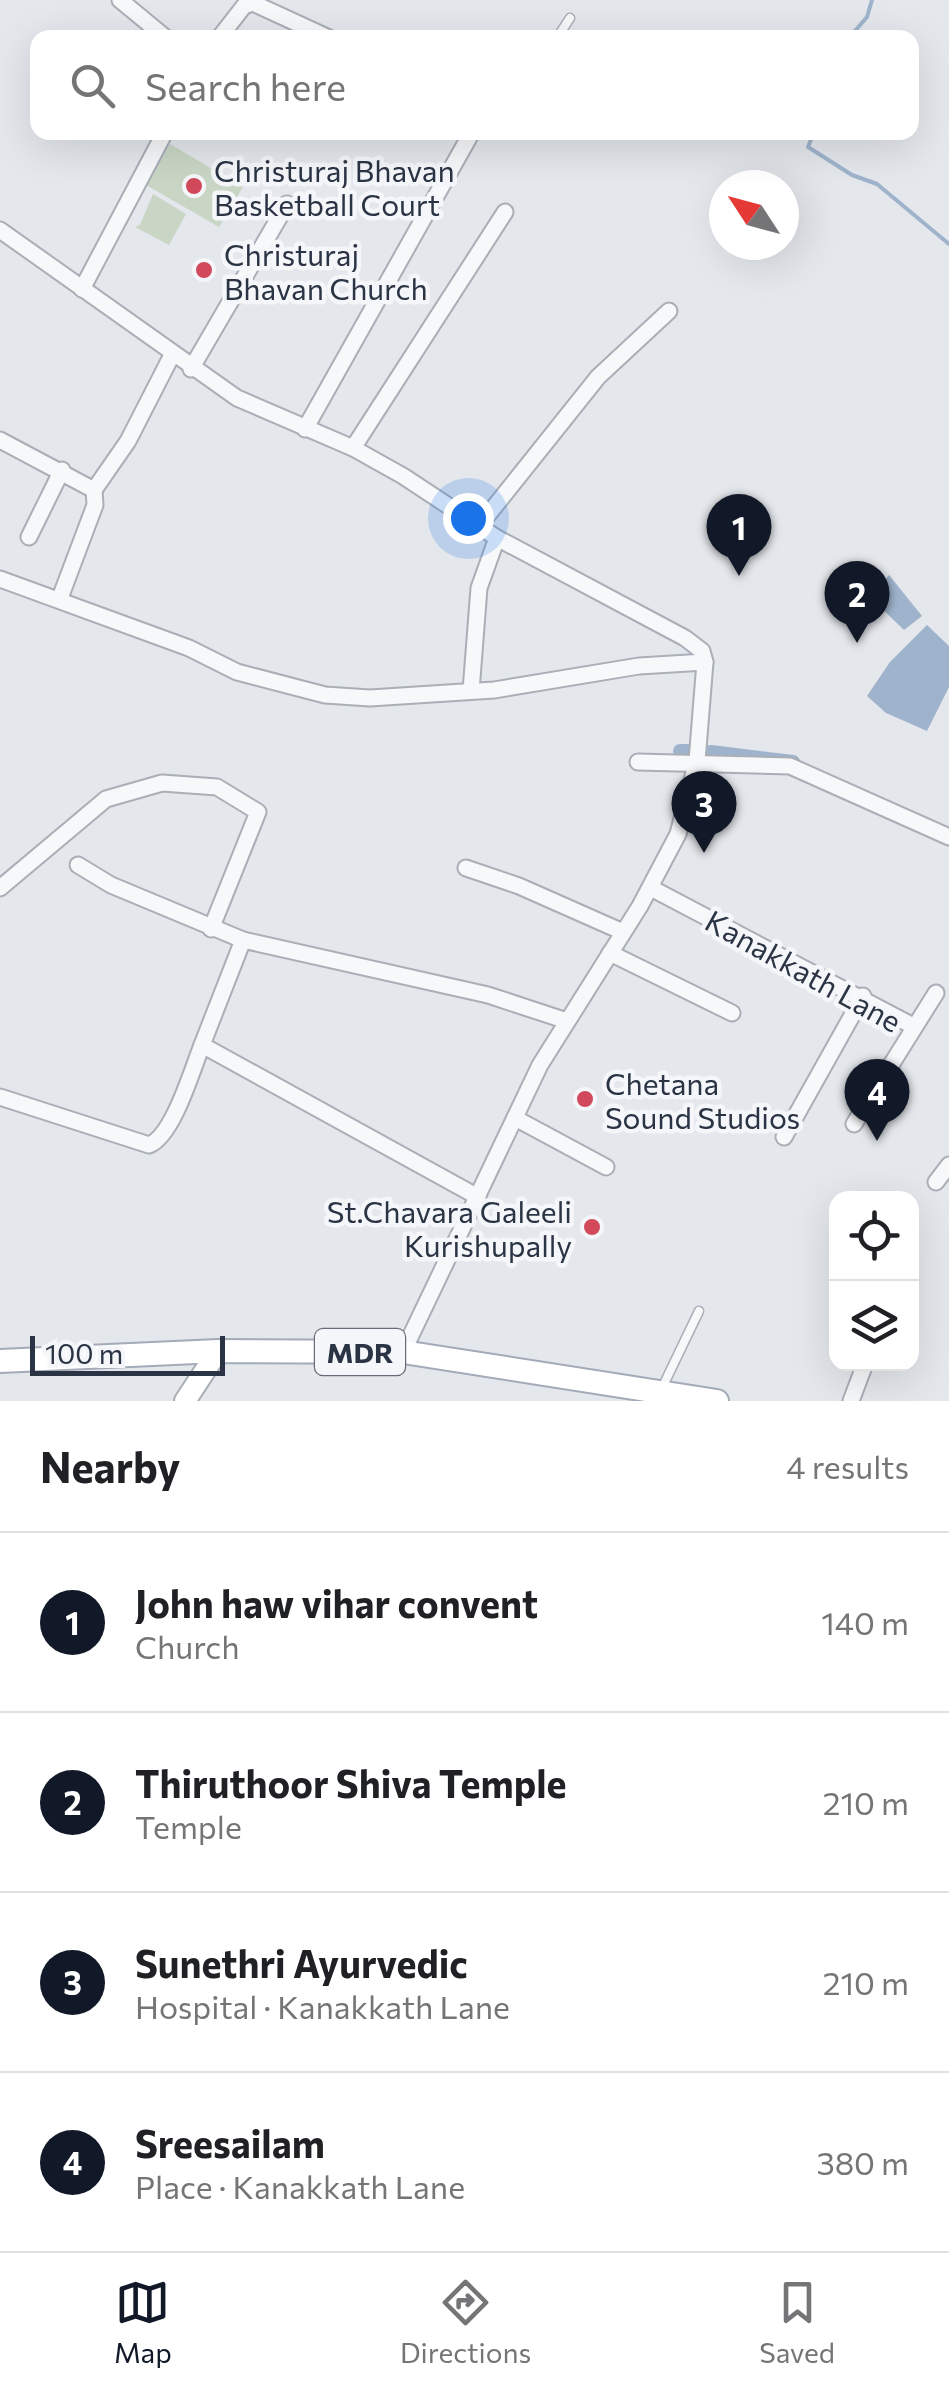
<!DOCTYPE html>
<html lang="en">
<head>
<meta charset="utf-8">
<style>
	:root { --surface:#fff; --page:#f6f6f6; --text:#202124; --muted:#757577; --line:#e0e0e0; --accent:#111827 }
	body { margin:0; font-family:Commissioner,sans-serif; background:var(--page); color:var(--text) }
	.controls { position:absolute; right:30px; bottom:30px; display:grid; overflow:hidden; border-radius:20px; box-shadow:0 10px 40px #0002 }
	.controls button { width:90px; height:90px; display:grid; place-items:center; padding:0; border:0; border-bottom:2px solid var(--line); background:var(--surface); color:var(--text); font:50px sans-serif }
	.compass { position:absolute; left:709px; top:170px; width:90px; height:90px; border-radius:50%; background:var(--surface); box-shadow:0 10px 40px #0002; rotate:306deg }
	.scale { position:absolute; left:30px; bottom:25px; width:195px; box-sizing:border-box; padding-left:10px; border:5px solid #2b3445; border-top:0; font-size:28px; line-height:35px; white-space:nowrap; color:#2b3445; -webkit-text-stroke:8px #f4f6f9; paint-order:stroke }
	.you { position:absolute; left:468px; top:518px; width:35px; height:35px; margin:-25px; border:8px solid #fff; border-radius:50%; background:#1a73e8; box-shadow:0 0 0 15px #1a73e833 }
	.badge { display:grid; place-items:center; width:65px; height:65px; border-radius:50%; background:var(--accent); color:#fff; font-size:32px; font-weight:700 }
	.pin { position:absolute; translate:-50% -82px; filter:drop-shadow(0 2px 5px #0008) }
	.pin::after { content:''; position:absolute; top:52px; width:35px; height:30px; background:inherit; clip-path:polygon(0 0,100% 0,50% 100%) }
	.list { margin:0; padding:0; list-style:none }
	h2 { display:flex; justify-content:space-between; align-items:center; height:130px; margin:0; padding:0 40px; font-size:42px }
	h2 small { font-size:32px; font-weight:400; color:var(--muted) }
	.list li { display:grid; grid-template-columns:65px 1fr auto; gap:30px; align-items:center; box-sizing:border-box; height:180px; padding:0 40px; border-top:2px solid var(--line) }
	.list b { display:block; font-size:38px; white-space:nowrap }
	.list p { margin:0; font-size:32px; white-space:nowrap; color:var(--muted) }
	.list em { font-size:32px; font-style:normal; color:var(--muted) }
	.icon { flex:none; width:55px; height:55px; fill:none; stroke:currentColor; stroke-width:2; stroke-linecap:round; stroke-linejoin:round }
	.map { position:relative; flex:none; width:949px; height:1401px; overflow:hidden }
	.search { position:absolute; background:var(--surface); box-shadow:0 10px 40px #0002; left:30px; right:30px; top:30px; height:110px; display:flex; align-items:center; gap:25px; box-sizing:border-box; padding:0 35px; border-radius:20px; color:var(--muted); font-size:38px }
	.sheet { height:850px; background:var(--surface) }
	nav { display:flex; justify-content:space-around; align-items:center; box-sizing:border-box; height:140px; border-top:2px solid var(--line); background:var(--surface); font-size:28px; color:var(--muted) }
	nav a { display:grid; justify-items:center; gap:5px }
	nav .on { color:var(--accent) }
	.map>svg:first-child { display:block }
	.green { fill:#c9d6c5 }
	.water { fill:#9fb4cc }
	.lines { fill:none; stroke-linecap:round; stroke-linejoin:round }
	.stream { stroke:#9fb4cc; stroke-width:4 }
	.canal { stroke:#9fb4cc; stroke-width:14 }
	.service-casing { stroke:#a9aeb7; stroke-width:11 }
	.minor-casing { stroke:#a9aeb7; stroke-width:19 }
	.secondary-casing { stroke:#a9aeb7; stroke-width:24 }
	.primary-casing { stroke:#a3abb8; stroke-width:26 }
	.service { stroke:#f7f8fa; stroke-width:8 }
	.minor { stroke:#f7f8fa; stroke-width:15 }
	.secondary { stroke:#fff; stroke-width:20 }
	.primary { stroke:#fff; stroke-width:22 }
	.poi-dot { fill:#d1495b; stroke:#f4f6f9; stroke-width:4 }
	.labels { text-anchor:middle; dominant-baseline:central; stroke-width:9; stroke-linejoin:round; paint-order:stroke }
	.shield { fill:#f4f6f9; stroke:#676e7b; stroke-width:2.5 }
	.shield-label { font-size:28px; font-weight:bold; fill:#2b3445 }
	.poi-label { font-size:30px; fill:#2b3445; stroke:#f4f6f9; text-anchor:start }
	.street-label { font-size:30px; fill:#2b3445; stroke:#f4f6f9 }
</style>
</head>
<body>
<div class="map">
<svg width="949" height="1401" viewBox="0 0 949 1401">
	<rect width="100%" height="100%" fill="#e4e7ec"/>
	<g class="green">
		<polygon points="170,144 243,187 219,227 146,185"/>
		<polygon points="153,194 186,214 169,245 135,227 140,225"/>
	</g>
	<g class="water">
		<polygon points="889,575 922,616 904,630 870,597"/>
		<polygon points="927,625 949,646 949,687 927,731 886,713 867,696 890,662"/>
	</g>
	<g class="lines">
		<g class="stream">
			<polyline points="849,38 867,17 872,0"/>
			<polyline points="814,132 808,147 852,175 877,184 949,244"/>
		</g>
		<g class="canal">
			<polyline points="680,751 690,751"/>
			<polyline points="711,752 793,762"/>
		</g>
		<defs>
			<g id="service">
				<polyline points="557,38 570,18"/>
				<polyline points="662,1388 699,1311"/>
			</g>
			<g id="minor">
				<polyline points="120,0 166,38"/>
				<polyline points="219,38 244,6 253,3 329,38"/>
				<polyline points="0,230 237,398 353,448 403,476 497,538 685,638 702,651 705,662 697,761 678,834 640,906 540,1065 403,1352"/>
				<polyline points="82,289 165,132"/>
				<polyline points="191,369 287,204"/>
				<polyline points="305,429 472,132"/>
				<polyline points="0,440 94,490 95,505 60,598"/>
				<polyline points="353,448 505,212"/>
				<polyline points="94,490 128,441 172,355"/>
				<polyline points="479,526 598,377 669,311"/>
				<polyline points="29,537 62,470"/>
				<polyline points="0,579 189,648 237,672 325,695 370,698 494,690 639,666 705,662"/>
				<polyline points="471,691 479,588 497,538"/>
				<polyline points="638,762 790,766 949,837"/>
				<polyline points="78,865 111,885 243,940"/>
				<polyline points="466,868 519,886 623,932"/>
				<polyline points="0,888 106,799 162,783 217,787 258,812 211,929"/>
				<polyline points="651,888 913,1026"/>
				<polyline points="610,953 732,1013"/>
				<path d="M 0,1097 L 149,1145 C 173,1136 192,1070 202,1045"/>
				<polyline points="515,1118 606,1167"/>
				<polyline points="854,1124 936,993"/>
				<polyline points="784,1137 863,996"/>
				<polyline points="936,1182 949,1165"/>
				<polyline points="478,1197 202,1045 243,940 488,995 567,1021"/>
				<polyline points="851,1401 865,1364"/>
			</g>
			<polyline id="secondary" points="185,1401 218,1351"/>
			<polyline id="primary" points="0,1361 218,1351 403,1352 717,1401"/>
		</defs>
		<use href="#service" class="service-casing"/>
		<use href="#minor" class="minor-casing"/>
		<use href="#secondary" class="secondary-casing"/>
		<use href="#primary" class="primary-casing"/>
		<use href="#service" class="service"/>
		<use href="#minor" class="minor"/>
		<use href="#secondary" class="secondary"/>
		<use href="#primary" class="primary"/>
	</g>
	<g class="poi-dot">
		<circle cx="194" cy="186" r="10"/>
		<circle cx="204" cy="270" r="10"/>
		<circle cx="585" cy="1099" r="10"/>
		<circle cx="592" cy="1227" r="10"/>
	</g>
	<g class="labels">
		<rect class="shield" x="315" y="1329" width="90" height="46" rx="8"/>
		<g class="shield-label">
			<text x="360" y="1352">MDR</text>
		</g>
		<g class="poi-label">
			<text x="214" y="169">Christuraj Bhavan<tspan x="214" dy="34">Basketball Court</tspan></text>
			<text x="224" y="253">Christuraj<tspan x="224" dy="34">Bhavan Church</tspan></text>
			<text x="605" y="1082">Chetana<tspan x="605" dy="34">Sound Studios</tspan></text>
			<text x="572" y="1210" text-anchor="end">St.Chavara Galeeli<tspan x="572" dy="34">Kurishupally</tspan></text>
		</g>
		<g class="street-label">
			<text transform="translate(804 970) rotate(29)">Kanakkath Lane</text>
		</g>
	</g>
</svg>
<div class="controls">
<button><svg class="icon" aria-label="locate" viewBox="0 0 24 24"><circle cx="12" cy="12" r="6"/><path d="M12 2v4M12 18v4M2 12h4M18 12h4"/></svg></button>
<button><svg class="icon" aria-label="layers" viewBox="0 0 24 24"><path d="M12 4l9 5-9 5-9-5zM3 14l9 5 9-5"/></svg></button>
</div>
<svg class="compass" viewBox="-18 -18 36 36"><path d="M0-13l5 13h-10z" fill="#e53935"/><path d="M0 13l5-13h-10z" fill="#757577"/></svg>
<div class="scale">100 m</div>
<div class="you"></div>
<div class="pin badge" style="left:739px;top:576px">1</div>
<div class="pin badge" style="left:857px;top:643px">2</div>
<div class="pin badge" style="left:704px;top:853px">3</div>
<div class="pin badge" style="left:877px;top:1141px">4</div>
<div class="search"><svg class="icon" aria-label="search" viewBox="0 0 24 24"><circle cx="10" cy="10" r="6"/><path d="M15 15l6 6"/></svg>Search here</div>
</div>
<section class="sheet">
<h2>Nearby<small>4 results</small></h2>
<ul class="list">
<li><span class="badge">1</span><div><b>John haw vihar convent</b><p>Church</p></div><em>140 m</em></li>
<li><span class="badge">2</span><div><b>Thiruthoor Shiva Temple</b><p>Temple</p></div><em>210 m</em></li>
<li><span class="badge">3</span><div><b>Sunethri Ayurvedic</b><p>Hospital · Kanakkath Lane</p></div><em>210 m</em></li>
<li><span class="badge">4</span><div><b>Sreesailam</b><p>Place · Kanakkath Lane</p></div><em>380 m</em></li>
</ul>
</section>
<nav>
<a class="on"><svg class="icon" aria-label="map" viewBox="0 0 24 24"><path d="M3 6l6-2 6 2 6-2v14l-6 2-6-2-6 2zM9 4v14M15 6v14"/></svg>Map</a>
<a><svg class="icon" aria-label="directions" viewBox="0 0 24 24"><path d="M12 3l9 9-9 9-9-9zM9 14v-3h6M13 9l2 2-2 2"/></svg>Directions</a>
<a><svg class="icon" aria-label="saved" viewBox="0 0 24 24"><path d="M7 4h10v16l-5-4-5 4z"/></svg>Saved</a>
</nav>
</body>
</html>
